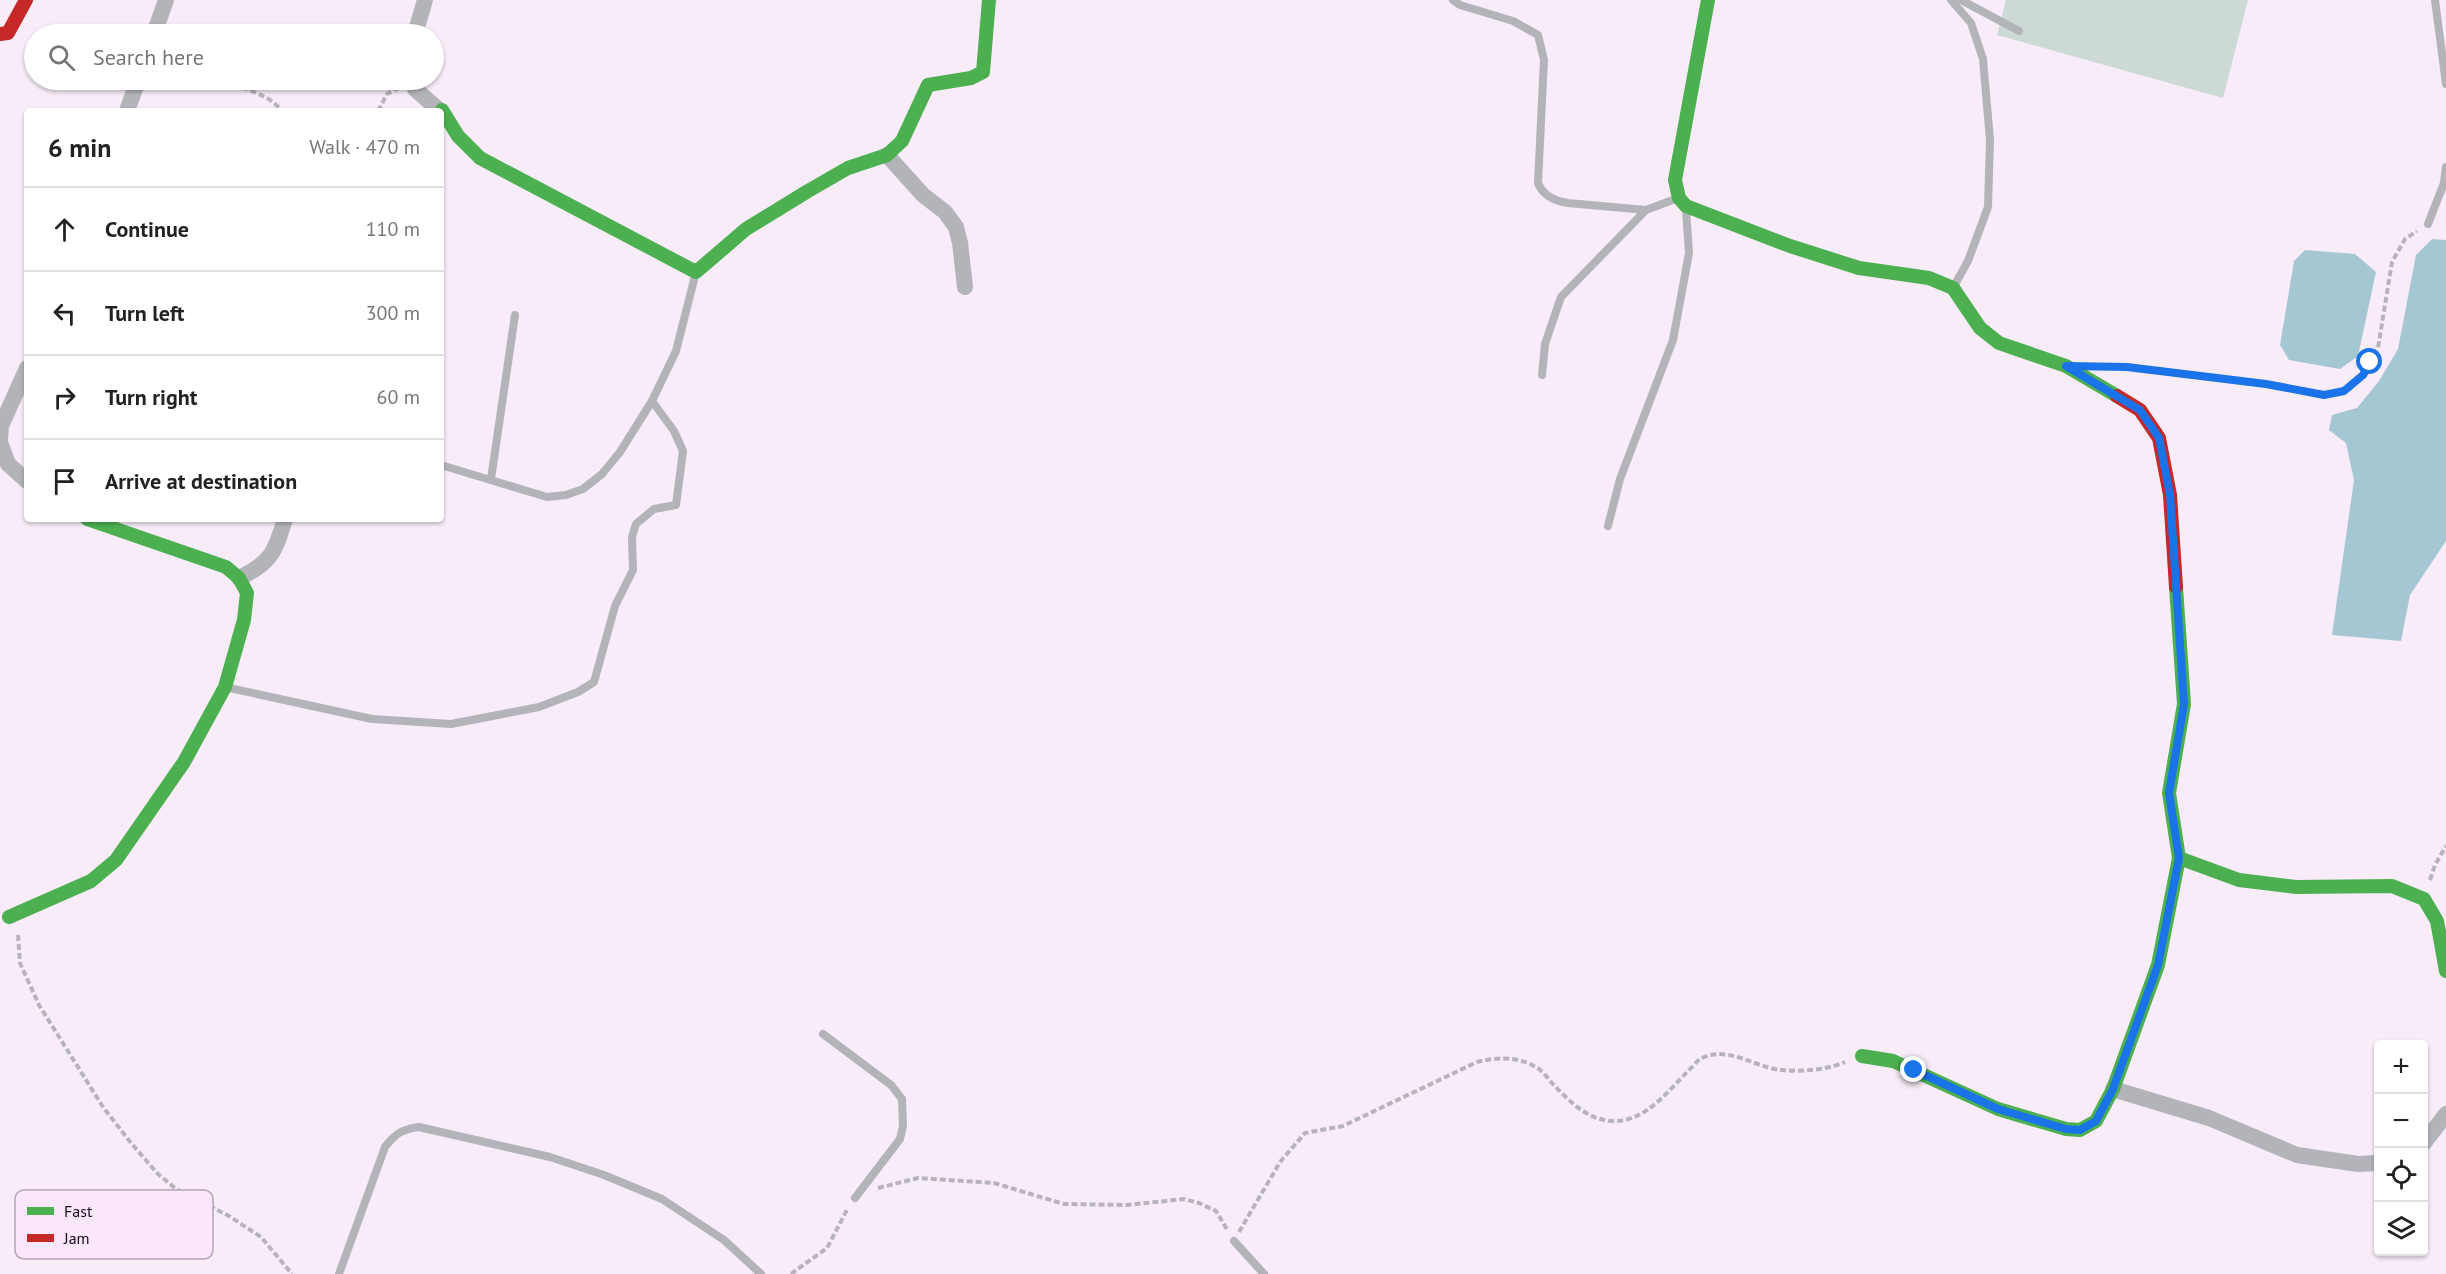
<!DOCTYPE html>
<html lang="en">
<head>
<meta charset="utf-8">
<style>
	:root { --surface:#fff; --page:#f2f2f2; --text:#222; --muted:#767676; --line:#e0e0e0 }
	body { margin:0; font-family:"PT Sans",sans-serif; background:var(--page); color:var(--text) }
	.controls { position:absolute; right:18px; bottom:18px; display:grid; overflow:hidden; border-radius:6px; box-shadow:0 2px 4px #0004 }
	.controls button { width:54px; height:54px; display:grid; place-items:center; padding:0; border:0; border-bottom:2px solid var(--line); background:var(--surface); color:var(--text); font:30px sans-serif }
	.stop { position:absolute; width:18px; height:18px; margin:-14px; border:4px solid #1a73e8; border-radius:50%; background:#fff }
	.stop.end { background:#1a73e8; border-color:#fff; box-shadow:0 2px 6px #0008 }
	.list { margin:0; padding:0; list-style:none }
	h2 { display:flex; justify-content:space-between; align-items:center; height:78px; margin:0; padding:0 24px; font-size:26px }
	h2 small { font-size:20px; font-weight:400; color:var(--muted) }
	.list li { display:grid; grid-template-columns:39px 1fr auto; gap:18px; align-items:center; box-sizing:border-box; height:84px; padding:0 24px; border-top:2px solid var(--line) }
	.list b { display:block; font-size:22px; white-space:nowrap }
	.list em { font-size:20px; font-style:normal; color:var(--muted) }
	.icon { flex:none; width:33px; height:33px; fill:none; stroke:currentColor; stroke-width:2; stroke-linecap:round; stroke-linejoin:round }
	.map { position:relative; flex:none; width:2446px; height:1274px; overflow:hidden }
	.search { position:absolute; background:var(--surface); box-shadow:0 2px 4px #0004; left:24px; top:24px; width:420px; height:66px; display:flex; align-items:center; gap:15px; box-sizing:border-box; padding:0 21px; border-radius:33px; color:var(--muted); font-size:22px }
	.panel { position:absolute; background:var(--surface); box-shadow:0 2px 4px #0004; left:24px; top:108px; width:420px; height:414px; border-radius:6px }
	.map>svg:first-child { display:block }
	.green { fill:#cdd9d4 }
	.water { fill:#a5c6d3 }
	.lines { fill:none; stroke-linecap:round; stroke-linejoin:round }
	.path { stroke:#b6b4ba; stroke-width:4; stroke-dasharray:6 3; stroke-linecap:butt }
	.lane { stroke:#b2b4b9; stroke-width:8 }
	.street { stroke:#b2b4b9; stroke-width:16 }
	.fast { stroke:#4caf50; stroke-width:14 }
	.jam { stroke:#c62828; stroke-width:14 }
	.route { stroke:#1a73e8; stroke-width:8 }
	.key { fill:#fbe7fc; stroke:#b5a5b6; stroke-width:1.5 }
	.key-label { font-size:16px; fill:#130b14 }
</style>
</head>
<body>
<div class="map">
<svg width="2446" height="1274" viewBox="0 0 2446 1274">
	<rect width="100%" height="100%" fill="#f7ecf7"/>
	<polygon class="green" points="2006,0 2248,0 2223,98 1997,35"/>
	<g class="water">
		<polygon points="2432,239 2446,240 2446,541 2410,595 2401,641 2332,635 2354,480 2346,443 2329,430 2332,415 2357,408 2379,381 2398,349 2416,255"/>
		<polygon points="2305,250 2355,254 2376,272 2358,356 2340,369 2289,360 2280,345 2294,261"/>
	</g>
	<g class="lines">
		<g class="path">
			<path d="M 216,80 C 235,86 272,94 281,111"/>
			<polyline points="378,111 387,94 399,88"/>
			<polyline points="2106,366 2127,367 2266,384 2323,395 2344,391 2363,375 2378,348 2392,262 2405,239 2417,231"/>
			<polyline points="2430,880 2435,865 2446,846"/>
			<polyline points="18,935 20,963 39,1005 103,1107 131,1143 158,1174 176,1189 229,1216 261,1237 292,1274"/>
			<polyline points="878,1188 918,1178 994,1183 1064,1204 1127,1205 1184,1199 1199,1203 1216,1211 1228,1231"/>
			<path d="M 1239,1232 L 1280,1162 L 1305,1133 L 1343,1126 L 1477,1062 C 1498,1057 1520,1056 1539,1069 C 1543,1072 1548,1078 1551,1082 C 1568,1100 1586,1119 1611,1121 C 1645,1123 1667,1092 1689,1070 C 1693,1067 1697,1060 1702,1058 C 1728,1045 1755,1068 1782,1070 C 1802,1072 1826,1070 1845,1062"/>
			<polyline points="791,1274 827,1248 848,1208"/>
		</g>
		<g class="lane">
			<path d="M 1453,0 L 1460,5 L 1513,21 L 1538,35 L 1544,60 L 1538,183 C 1543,196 1555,201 1568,203 L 1646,210 L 1678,198"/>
			<polyline points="1951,0 1971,23 1983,59 1990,140 1988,207 1968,261 1953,288"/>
			<polyline points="1961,0 2019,31"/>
			<polyline points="2435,0 2446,84"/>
			<polyline points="2428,224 2444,183 2446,167"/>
			<polyline points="1542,375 1545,344 1561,297 1646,210"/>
			<polyline points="441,465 547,497 566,495 583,489 602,474 620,452 652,401 676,351 696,272"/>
			<polyline points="491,479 515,315"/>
			<polyline points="1608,526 1620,479 1673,340 1689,253 1686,210"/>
			<polyline points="225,687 372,719 451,724 539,707 578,692 594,682 615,606 633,570 632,537 636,524 654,509 676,505 683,451 674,431 652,401"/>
			<polyline points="823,1034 891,1085 902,1099 903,1126 900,1139 855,1198"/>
			<polyline points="1234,1241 1264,1274"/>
			<path d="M 339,1274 L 385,1147 C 395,1134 402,1129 419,1127 L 550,1157 L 604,1175 L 662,1199 L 724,1240 L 761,1274"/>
		</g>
		<g class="street">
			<polyline points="154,34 166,0"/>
			<polyline points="415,34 425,0"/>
			<polyline points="415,80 415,89 440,111"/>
			<polyline points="127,111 138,80"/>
			<polyline points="887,155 923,195 945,212 956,227 960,243 965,287"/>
			<polyline points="0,440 1,426 27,368"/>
			<polyline points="0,442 8,464 27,481"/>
			<path d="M 239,578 C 271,563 275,552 285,519"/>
			<polyline points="2113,1089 2209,1118 2297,1155 2358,1164 2378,1163"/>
			<polyline points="2424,1143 2446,1114"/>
		</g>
		<g class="fast">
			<polyline points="1708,0 1675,180 1679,198 1686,206 1790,246 1859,268 1929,278 1953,288 1980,328 1999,343 2066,366 2117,396"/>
			<polyline points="442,110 458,136 480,158 696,272 746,229 808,191 848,168 887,155 902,141 928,85 971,78 983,72 989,0"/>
			<polyline points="2176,587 2184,704 2169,793 2179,858 2239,880 2296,887 2392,886 2424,899 2437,921 2446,971"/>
			<polyline points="9,917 91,881 116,860 184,762 225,687 244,620 247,593 239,578 226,567 87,519"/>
			<polyline points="1862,1056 1893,1061 1998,1109 2066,1129 2080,1130 2096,1121 2113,1089 2158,965 2179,858"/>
		</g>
		<g class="jam">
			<polyline points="0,34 8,33 26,0"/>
			<polyline points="2117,396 2140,410 2159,438 2170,495 2176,587"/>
		</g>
	</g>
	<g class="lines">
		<polyline class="route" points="1914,1070 1998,1109 2066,1129 2080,1130 2096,1121 2113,1089 2158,965 2179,858 2169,793 2184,704 2170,495 2159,438 2140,410 2066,366 2127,367 2266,384 2324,395 2344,391 2363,375 2370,362"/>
	</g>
	<rect x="15" y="1190" width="198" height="69" rx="9" class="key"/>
	<rect x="27" y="1207" width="27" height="8" fill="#4caf50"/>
	<rect x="27" y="1234" width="27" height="8" fill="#c62828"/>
	<g class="key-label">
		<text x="64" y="1217">Fast</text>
		<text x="64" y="1244">Jam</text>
	</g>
</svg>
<div class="controls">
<button>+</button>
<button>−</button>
<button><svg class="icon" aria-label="locate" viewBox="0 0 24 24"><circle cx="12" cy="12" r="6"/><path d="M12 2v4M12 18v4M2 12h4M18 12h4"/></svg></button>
<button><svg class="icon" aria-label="layers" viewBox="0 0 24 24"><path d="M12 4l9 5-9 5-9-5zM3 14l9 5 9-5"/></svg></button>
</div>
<div class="stop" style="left:2370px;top:362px"></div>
<div class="stop end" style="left:1914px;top:1070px"></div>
<div class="search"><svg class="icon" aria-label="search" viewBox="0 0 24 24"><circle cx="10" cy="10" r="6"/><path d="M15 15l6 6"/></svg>Search here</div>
<section class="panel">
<h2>6 min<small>Walk · 470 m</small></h2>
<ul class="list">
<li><svg class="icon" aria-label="ahead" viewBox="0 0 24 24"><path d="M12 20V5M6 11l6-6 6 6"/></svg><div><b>Continue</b></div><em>110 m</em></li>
<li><svg class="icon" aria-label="left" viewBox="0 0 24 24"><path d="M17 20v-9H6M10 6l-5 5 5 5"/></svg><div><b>Turn left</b></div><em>300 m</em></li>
<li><svg class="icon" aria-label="right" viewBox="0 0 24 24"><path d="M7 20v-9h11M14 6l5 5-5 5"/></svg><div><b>Turn right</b></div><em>60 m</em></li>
<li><svg class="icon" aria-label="arrive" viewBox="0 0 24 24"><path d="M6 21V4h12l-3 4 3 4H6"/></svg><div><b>Arrive at destination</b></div></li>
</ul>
</section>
</div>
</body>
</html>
